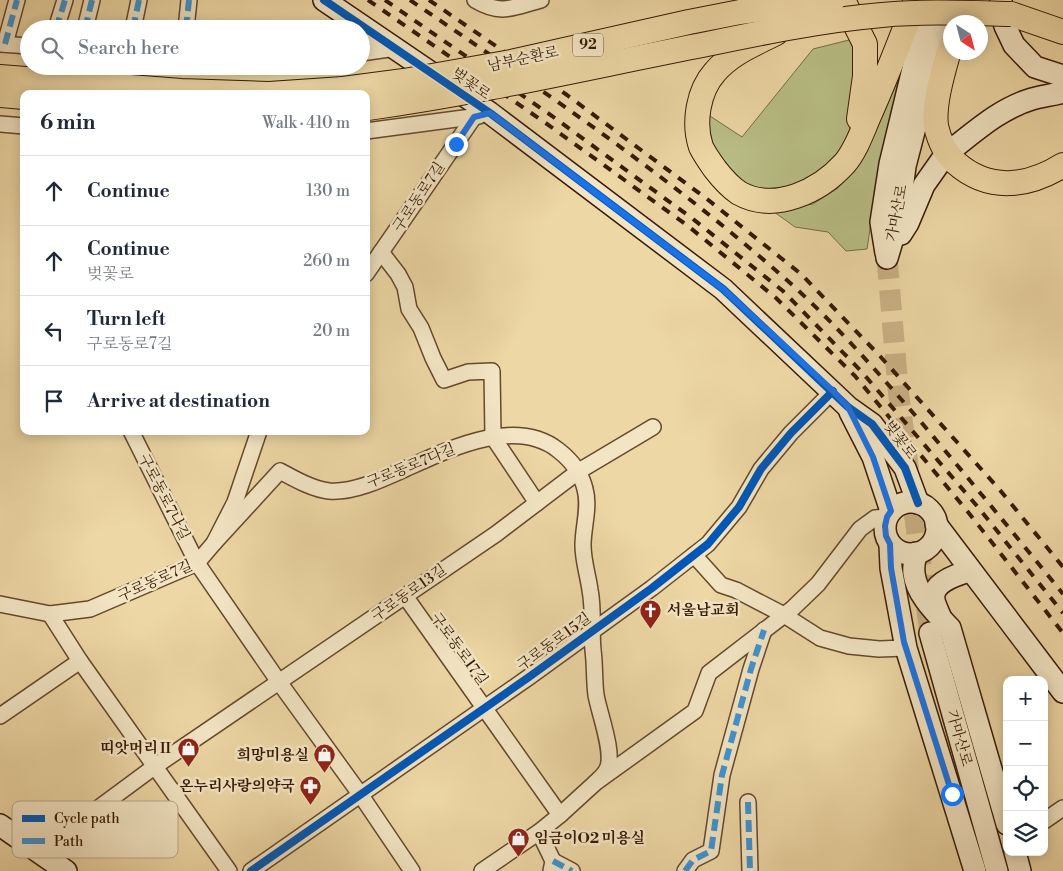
<!DOCTYPE html>
<html lang="en">
<head>
<meta charset="utf-8">
<style>
	:root { --surface:#fff; --page:#f2f2f3; --text:#1f2937; --muted:#747a83; --line:#e0e1e3 }
	body { margin:0; font-family:"Libre Bodoni","Noto Serif KR",serif; background:var(--page); color:var(--text) }
	.controls { position:absolute; right:15px; bottom:15px; display:grid; overflow:hidden; border-radius:10px; box-shadow:0 2px 12px #0003 }
	.controls button { width:45px; height:45px; display:grid; place-items:center; padding:0; border:0; border-bottom:1px solid var(--line); background:var(--surface); color:var(--text); font:25px sans-serif }
	.compass { position:absolute; left:943px; top:15px; width:45px; height:45px; border-radius:50%; background:var(--surface); box-shadow:0 2px 12px #0003; rotate:144deg }
	.stop { position:absolute; width:15px; height:15px; margin:-11px; border:4px solid #1a73e8; border-radius:50%; background:#fff }
	.stop.end { background:#1a73e8; border-color:#fff; box-shadow:0 1px 5px #0008 }
	.list { margin:0; padding:0; list-style:none }
	h2 { display:flex; justify-content:space-between; align-items:center; height:65px; margin:0; padding:0 20px; font-size:21px }
	h2 small { font-size:16px; font-weight:400; color:var(--muted) }
	.list li { display:grid; grid-template-columns:32px 1fr auto; gap:15px; align-items:center; box-sizing:border-box; height:70px; padding:0 20px; border-top:1px solid var(--line) }
	.list b { display:block; font-size:19px; white-space:nowrap }
	.list p { margin:0; font-size:16px; white-space:nowrap; color:var(--muted) }
	.list em { font-size:16px; font-style:normal; color:var(--muted) }
	.icon { flex:none; width:28px; height:28px; fill:none; stroke:currentColor; stroke-width:2; stroke-linecap:round; stroke-linejoin:round }
	.map { position:relative; flex:none; width:1063px; height:871px; overflow:hidden }
	.search { position:absolute; background:var(--surface); box-shadow:0 2px 12px #0003; left:20px; top:20px; width:350px; height:55px; display:flex; align-items:center; gap:12px; box-sizing:border-box; padding:0 18px; border-radius:28px; color:var(--muted); font-size:19px }
	.panel { position:absolute; background:var(--surface); box-shadow:0 2px 12px #0003; left:20px; top:90px; width:350px; height:345px; border-radius:10px }
	.map>svg:first-child { display:block }
	.green { fill:#b9be86; stroke:#786c46 }
	.lines { fill:none; stroke-linecap:round; stroke-linejoin:round }
	.secondary-tunnel { stroke:#c9b185; stroke-width:21; stroke-dasharray:21 11; stroke-linecap:butt }
	.street-casing { stroke:#64492d; stroke-width:18 }
	.secondary-casing { stroke:#371a05; stroke-width:24 }
	.primary-casing { stroke:#371a05; stroke-width:26 }
	.street { stroke:#f3e5c4; stroke-width:15 }
	.secondary { stroke:#f3e5c4; stroke-width:21 }
	.primary { stroke:#edd7a5; stroke-width:24 }
	.rail { stroke:#371a05; stroke-width:4; stroke-dasharray:9 9; stroke-linecap:butt }
	.primary-bridge-casing { stroke:#371a05; stroke-width:26; stroke-linecap:butt }
	.primary-bridge { stroke:#edd7a5; stroke-width:24 }
	.quiet { stroke:#3e94d1; stroke-width:6; stroke-dasharray:12 6; stroke-linecap:butt }
	.cycleway-casing { stroke:#f3e5c4; stroke-width:11 }
	.cycleway { stroke:#0057b8; stroke-width:8 }
	.route { stroke:#1a73e8; stroke-width:6 }
	.labels { text-anchor:middle; dominant-baseline:central; stroke-width:5; stroke-linejoin:round; paint-order:stroke }
	.shield { fill:#f3e5c4; stroke:#6f573e; stroke-width:1 }
	.shield-label { font-size:14px; font-weight:bold; fill:#371a05 }
	.street-label { font-size:15px; fill:#371a05; stroke:#f3e5c4 }
	.poi-label { font-size:15px; font-weight:bold; fill:#371a05; stroke:#f3e5c4; text-anchor:end }
	.key { fill:#f3e5c4; stroke:#bba88b; stroke-width:1 }
	.key-label { font-size:14px; fill:#371a05 }
</style>
</head>
<body>
<div class="map">
<svg width="1063" height="871" viewBox="0 0 1063 871">
	<rect width="100%" height="100%" fill="#edd7a5"/>
	<filter id="stains"><feTurbulence type="fractalNoise" baseFrequency=".004" numOctaves="4"/><feColorMatrix values="0 0 0 0 .2 0 0 0 0 .09 0 0 0 0 .02 0 0 0 .5 -.17"/></filter>
	<radialGradient id="worn" r=".72"><stop offset=".6" stop-color="#630" stop-opacity="0"/><stop offset="1" stop-color="#630" stop-opacity=".3"/></radialGradient>
	<g class="green">
		<polygon points="857,38 853,120 842,154 801,186 766,191 741,183 708,142 707,114 742,137 813,49"/>
		<polygon points="904,53 877,182 867,249 846,251 828,232 795,227 770,209 813,204 838,188 865,153"/>
	</g>
	<g class="lines">
		<polyline class="secondary-tunnel" points="887,258 898,389 930,633"/>
		<defs>
			<g id="street">
				<path d="M 475,0 C 502,16 513,7 541,0"/>
				<polyline points="56,29 65,0"/>
				<polyline points="85,29 92,0"/>
				<polyline points="133,29 139,0"/>
				<polyline points="186,29 189,0"/>
				<polyline points="0,44 29,46"/>
				<polyline points="5,44 17,0"/>
				<polyline points="361,53 396,48"/>
				<polyline points="0,124 24,126"/>
				<polyline points="366,131 479,116"/>
				<polyline points="381,252 398,274 405,287 409,309 421,328 433,358 444,380 468,372 492,371 493,437 537,503"/>
				<polyline points="366,274 474,117"/>
				<polyline points="131,431 197,563 279,682 360,794 412,871"/>
				<path d="M 214,543 L 280,471 C 295,479 312,489 329,491 C 353,493 383,479 405,469 C 447,450 515,416 558,450 C 571,460 581,472 585,489 C 590,507 583,527 583,545 C 583,561 588,575 590,590 C 594,610 591,630 593,650 C 595,665 594,680 596,695 C 599,713 615,754 607,769 C 605,774 599,779 595,783"/>
				<polyline points="694,555 721,585 736,590 784,615 820,638 849,646 879,649 906,648"/>
				<polyline points="405,596 560,815"/>
				<polyline points="0,604 50,614 90,609 197,563 214,543 235,502 259,431"/>
				<polyline points="50,614 80,661 229,871"/>
				<polyline points="0,716 80,661"/>
				<polyline points="748,802 750,871"/>
				<polyline points="1044,821 1063,808"/>
				<polyline points="539,832 553,861 551,871"/>
				<polyline points="39,852 154,767 496,534 579,471 653,427"/>
				<polyline points="553,861 572,871"/>
				<polyline points="251,871 529,677 652,588 708,544 739,507 761,469 791,433 833,391"/>
				<polyline points="482,871 539,832 560,815 595,783 695,711 709,673 792,609 818,584 860,529 875,518 887,517"/>
				<polyline points="685,871 693,860 711,851 722,775 751,669 764,630"/>
			</g>
			<g id="secondary">
				<polyline points="324,0 490,113 723,289 848,407 872,424 905,468 918,503"/>
				<polyline points="1001,0 1001,13 1005,26 1014,45 1035,67 1063,76"/>
				<path d="M 955,147 C 979,128 1002,108 1032,99 C 1042,96 1053,95 1063,92"/>
				<polyline points="901,234 908,223 924,185 943,158"/>
				<polyline points="886,253 881,222 890,164 919,44 931,0"/>
				<polyline points="887,258 898,221 905,166 933,58 951,0"/>
				<polyline points="850,412 873,457 891,511"/>
				<circle cx="911" cy="528" r="26"/>
				<polyline points="936,524 1063,692"/>
				<polyline points="890,544 891,568 906,648 975,871"/>
				<path d="M 916,553 C 915,559 913,567 914,573 C 916,594 936,613 950,628 L 1007,824"/>
				<path d="M 940,616 C 938,611 935,605 934,600 C 931,584 953,576 966,572"/>
				<polyline points="930,633 997,871"/>
				<polyline points="0,825 66,871"/>
				<polyline points="1015,852 1020,871"/>
			</g>
			<g id="primary">
				<polyline points="843,0 865,44 865,76 859,119"/>
				<polyline points="1011,14 1063,32"/>
				<path d="M 776,33 C 755,44 731,53 715,72 C 698,91 693,123 701,147 C 705,155 710,162 715,169 C 722,178 730,187 739,193 C 775,213 820,191 845,163 C 856,150 862,132 869,116 C 886,78 901,39 916,0"/>
				<path d="M 950,47 C 944,69 933,103 936,126 C 939,140 946,154 956,163 C 989,192 1028,187 1063,165"/>
				<polyline points="0,77 181,91 269,94 343,89"/>
				<polyline points="0,95 24,97"/>
			</g>
		</defs>
		<use href="#street" class="street-casing"/>
		<use href="#secondary" class="secondary-casing"/>
		<use href="#primary" class="primary-casing"/>
		<use href="#street" class="street"/>
		<use href="#secondary" class="secondary"/>
		<use href="#primary" class="primary"/>
		<g class="rail">
			<polyline points="368,0 547,124 688,226 776,298 855,376 968,512 1063,633"/>
			<polyline points="385,0 552,116 693,219 783,291 861,371 977,506 1063,613"/>
			<path d="M 410,0 C 539,88 672,178 789,282 C 837,325 879,374 921,422 C 969,479 1016,536 1063,594"/>
			<polyline points="429,0 567,95 707,199 801,274 879,355 999,489 1063,567"/>
		</g>
		<defs>
			<g id="primary-bridge">
				<polyline points="343,89 404,81 511,62 689,22 740,12 833,0"/>
				<path d="M 368,108 C 482,92 594,66 707,44 C 765,32 823,20 882,15 C 925,11 968,13 1011,14"/>
			</g>
		</defs>
		<use href="#primary-bridge" class="primary-bridge-casing"/>
		<use href="#primary-bridge" class="primary-bridge"/>
		<g class="quiet">
			<polyline points="56,29 65,0"/>
			<polyline points="85,29 92,0"/>
			<polyline points="133,29 139,0"/>
			<polyline points="186,29 189,0"/>
			<polyline points="5,44 17,0"/>
			<polyline points="748,802 750,871"/>
			<polyline points="553,861 572,871"/>
			<polyline points="685,871 693,860 711,851 722,775 751,669 764,630"/>
		</g>
		<defs>
			<g id="cycleway">
				<polyline points="324,0 490,113 723,289 848,407 872,424 905,468 918,503"/>
				<polyline points="251,871 529,677 652,588 708,544 739,507 761,469 791,433 833,391"/>
			</g>
		</defs>
		<use href="#cycleway" class="cycleway-casing"/>
		<use href="#cycleway" class="cycleway"/>
	</g>
	<g class="lines">
		<polyline class="route" points="456,144 474,117 490,113 723,289 833,391 848,407 873,457 891,511 887,517 885,526 886,536 890,544 891,568 904,642 952,794"/>
	</g>
	<defs>
		<symbol id="church-pin" viewBox="-11 -11 22 30"><path d="M0 17L-7.5 6A9.5 9.5 0 1 1 7.5 6Z" fill="#8f2418" stroke="#f3e5c4"/><path d="M-1.2-6h2.4v3.5h3.3v2.4h-3.3V6h-2.4V-.1h-3.3v-2.4h3.3Z" fill="#fff"/></symbol>
		<symbol id="shop-pin" viewBox="-11 -11 22 30"><path d="M0 17L-7.5 6A9.5 9.5 0 1 1 7.5 6Z" fill="#8f2418" stroke="#f3e5c4"/><path d="M-5-2.5h2.3a2.7 3.5 0 0 1 5.4 0H5L5.5 6h-11ZM-1.5-2.5h3a1.5 2.3 0 0 0-3 0Z" fill="#fff"/></symbol>
		<symbol id="pharmacy-pin" viewBox="-11 -11 22 30"><path d="M0 17L-7.5 6A9.5 9.5 0 1 1 7.5 6Z" fill="#8f2418" stroke="#f3e5c4"/><path d="M-2-6h4v4h4v4h-4v4h-4v-4h-4v-4h4Z" fill="#fff"/></symbol>
	</defs>
	<g fill-rule="evenodd">
		<use href="#church-pin" x="638" y="598" width="25" height="34"/>
		<use href="#shop-pin" x="176" y="736" width="25" height="34"/>
		<use href="#shop-pin" x="312" y="742" width="25" height="34"/>
		<use href="#pharmacy-pin" x="298" y="774" width="25" height="34"/>
		<use href="#shop-pin" x="506" y="826" width="25" height="34"/>
	</g>
	<g class="labels">
		<rect class="shield" x="573" y="33.5" width="30" height="23" rx="4"/>
		<g class="shield-label">
			<text x="588" y="45">92</text>
		</g>
		<g class="street-label">
			<text transform="translate(523 59) rotate(-12)">남부순환로</text>
			<text transform="translate(471 84) rotate(35)">벚꽃로</text>
			<text transform="translate(419 197) rotate(-56)">구로동로7길</text>
			<text transform="translate(897 213) rotate(-79)">가마산로</text>
			<text transform="translate(900 440) rotate(53)">벚꽃로</text>
			<text transform="translate(411 466) rotate(-22)">구로동로7다길</text>
			<text transform="translate(164 497) rotate(63)">구로동로7나길</text>
			<text transform="translate(155 581) rotate(-24)">구로동로7길</text>
			<text transform="translate(409 593) rotate(-35)">구로동로13길</text>
			<text transform="translate(554 642) rotate(-36)">구로동로15길</text>
			<text transform="translate(459 649) rotate(54)">구로동로17길</text>
			<text transform="translate(959 738) rotate(74)">가마산로</text>
		</g>
		<g class="poi-label">
			<text x="667" y="610" text-anchor="start">서울남교회</text>
			<text x="173" y="748">띠앗머리Ⅱ</text>
			<text x="309" y="755">희망미용실</text>
			<text x="295" y="786">온누리사랑의약국</text>
			<text x="534" y="838" text-anchor="start">임금이O2 미용실</text>
		</g>
	</g>
	<rect x="12" y="801" width="166" height="57" rx="8" class="key"/>
	<rect x="22" y="815" width="23" height="7" fill="#0057b8"/>
	<rect x="22" y="838" width="23" height="6" fill="#3e94d1"/>
	<g class="key-label">
		<text x="54" y="823">Cycle path</text>
		<text x="54" y="846">Path</text>
	</g>
	<rect width="100%" height="100%" filter="url(#stains)"/>
	<rect width="100%" height="100%" fill="url(#worn)"/>
</svg>
<div class="controls">
<button>+</button>
<button>−</button>
<button><svg class="icon" aria-label="locate" viewBox="0 0 24 24"><circle cx="12" cy="12" r="6"/><path d="M12 2v4M12 18v4M2 12h4M18 12h4"/></svg></button>
<button><svg class="icon" aria-label="layers" viewBox="0 0 24 24"><path d="M12 4l9 5-9 5-9-5zM3 14l9 5 9-5"/></svg></button>
</div>
<svg class="compass" viewBox="-18 -18 36 36"><path d="M0-13l5 13h-10z" fill="#e53935"/><path d="M0 13l5-13h-10z" fill="#747a83"/></svg>
<div class="stop" style="left:952px;top:794px"></div>
<div class="stop end" style="left:456px;top:144px"></div>
<div class="search"><svg class="icon" aria-label="search" viewBox="0 0 24 24"><circle cx="10" cy="10" r="6"/><path d="M15 15l6 6"/></svg>Search here</div>
<section class="panel">
<h2>6 min<small>Walk · 410 m</small></h2>
<ul class="list">
<li><svg class="icon" aria-label="ahead" viewBox="0 0 24 24"><path d="M12 20V5M6 11l6-6 6 6"/></svg><div><b>Continue</b></div><em>130 m</em></li>
<li><svg class="icon" aria-label="ahead" viewBox="0 0 24 24"><path d="M12 20V5M6 11l6-6 6 6"/></svg><div><b>Continue</b><p>벚꽃로</p></div><em>260 m</em></li>
<li><svg class="icon" aria-label="left" viewBox="0 0 24 24"><path d="M17 20v-9H6M10 6l-5 5 5 5"/></svg><div><b>Turn left</b><p>구로동로7길</p></div><em>20 m</em></li>
<li><svg class="icon" aria-label="arrive" viewBox="0 0 24 24"><path d="M6 21V4h12l-3 4 3 4H6"/></svg><div><b>Arrive at destination</b></div></li>
</ul>
</section>
</div>
</body>
</html>
